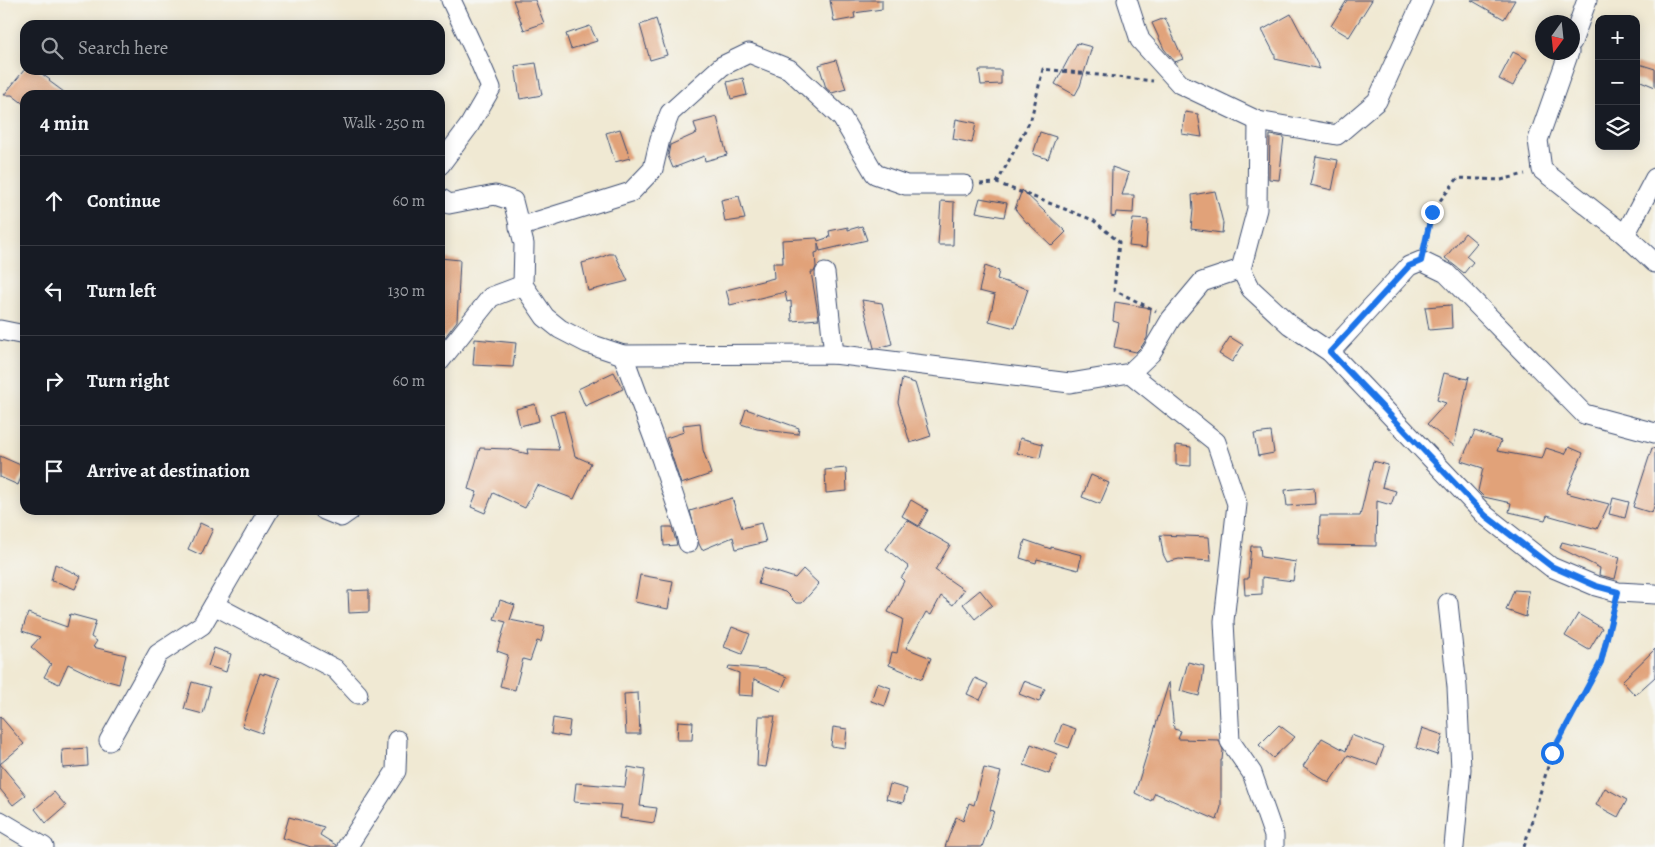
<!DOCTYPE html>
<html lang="en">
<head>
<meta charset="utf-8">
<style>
	:root { --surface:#171b24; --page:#20242c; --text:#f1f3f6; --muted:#9ea1a6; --line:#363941 }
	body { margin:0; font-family:Alegreya,serif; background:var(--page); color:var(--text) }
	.controls { position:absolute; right:15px; top:15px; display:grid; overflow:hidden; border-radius:10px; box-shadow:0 2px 12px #0003 }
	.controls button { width:45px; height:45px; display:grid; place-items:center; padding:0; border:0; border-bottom:1px solid var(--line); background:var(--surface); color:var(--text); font:25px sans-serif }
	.compass { position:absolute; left:1535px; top:15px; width:45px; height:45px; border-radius:50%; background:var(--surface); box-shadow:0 2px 12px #0003; rotate:195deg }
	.stop { position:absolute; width:15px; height:15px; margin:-11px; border:4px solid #1a73e8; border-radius:50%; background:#fff }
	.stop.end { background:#1a73e8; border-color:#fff; box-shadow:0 1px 5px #0008 }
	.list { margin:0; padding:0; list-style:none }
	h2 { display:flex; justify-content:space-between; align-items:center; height:65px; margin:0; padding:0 20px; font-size:21px }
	h2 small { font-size:16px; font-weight:400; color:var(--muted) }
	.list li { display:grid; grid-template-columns:32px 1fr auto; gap:15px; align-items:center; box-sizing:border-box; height:90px; padding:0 20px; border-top:1px solid var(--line) }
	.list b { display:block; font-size:19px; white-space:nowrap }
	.list em { font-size:16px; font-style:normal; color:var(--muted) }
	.icon { flex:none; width:28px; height:28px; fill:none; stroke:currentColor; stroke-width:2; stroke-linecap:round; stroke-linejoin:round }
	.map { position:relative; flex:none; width:1655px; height:847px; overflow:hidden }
	.search { position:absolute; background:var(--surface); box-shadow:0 2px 12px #0003; left:20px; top:20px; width:425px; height:55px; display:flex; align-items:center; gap:12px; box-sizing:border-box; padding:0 18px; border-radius:15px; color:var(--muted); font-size:19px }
	.panel { position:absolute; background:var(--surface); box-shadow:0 2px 12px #0003; left:20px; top:90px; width:425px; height:425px; border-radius:15px }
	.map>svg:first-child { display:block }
	.building { fill:#e1a279 }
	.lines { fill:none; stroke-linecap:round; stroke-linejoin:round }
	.minor-casing { stroke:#3b4b70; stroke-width:21 }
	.path { stroke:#3b4b70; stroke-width:3; stroke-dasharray:4 4; stroke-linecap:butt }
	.minor { stroke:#fff; stroke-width:19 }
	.route { stroke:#1a73e8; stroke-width:6 }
</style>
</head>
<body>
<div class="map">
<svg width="1655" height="847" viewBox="0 0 1655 847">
	<rect width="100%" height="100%" fill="#f6f6f2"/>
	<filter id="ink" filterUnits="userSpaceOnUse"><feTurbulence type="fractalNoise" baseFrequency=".02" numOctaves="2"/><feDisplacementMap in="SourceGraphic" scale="10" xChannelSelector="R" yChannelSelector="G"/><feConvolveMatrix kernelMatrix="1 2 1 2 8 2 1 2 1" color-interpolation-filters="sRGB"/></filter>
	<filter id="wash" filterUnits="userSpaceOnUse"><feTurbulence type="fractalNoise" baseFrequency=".0096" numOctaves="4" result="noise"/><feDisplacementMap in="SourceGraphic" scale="20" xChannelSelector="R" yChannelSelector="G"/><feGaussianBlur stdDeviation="1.12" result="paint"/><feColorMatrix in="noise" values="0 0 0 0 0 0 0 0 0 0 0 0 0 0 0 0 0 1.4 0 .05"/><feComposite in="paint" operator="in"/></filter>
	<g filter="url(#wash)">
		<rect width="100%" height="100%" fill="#f0e9d3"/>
		<g id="blocks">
			<g class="building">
				<polygon points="513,0 535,0 544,23 524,30"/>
				<polygon points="830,0 882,0 882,9 854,13 855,18 834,22"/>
				<polygon points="1347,0 1372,0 1349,37 1331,26"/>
				<polygon points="1471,0 1515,0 1504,19"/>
				<polygon points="1291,14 1320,69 1275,59 1275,55 1262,30"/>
				<polygon points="1165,18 1183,59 1175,62 1164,49 1152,23"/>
				<polygon points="656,19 667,55 650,60 640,25"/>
				<polygon points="590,26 597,41 571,49 566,34"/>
				<polygon points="1077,43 1092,47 1080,86 1075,95 1055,84"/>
				<polygon points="1513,52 1527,59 1513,86 1499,79"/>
				<polygon points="836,60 846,89 832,93 826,88 819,65"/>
				<polygon points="536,63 542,95 520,99 515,66"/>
				<polygon points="1636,63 1655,69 1655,87 1636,79"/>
				<polygon points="25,69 37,70 50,80 49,81 68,95 25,95 25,105 12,95 4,95"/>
				<polygon points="979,70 1001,70 1001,84 981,85"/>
				<polygon points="743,78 747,95 731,99 727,82"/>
				<polygon points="1185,112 1198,114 1202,137 1182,134"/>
				<polygon points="717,117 727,155 705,161 704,156 673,168 668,156 670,145 697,133 694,123"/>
				<polygon points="956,119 976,123 972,143 953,139"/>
				<polygon points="620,129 630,158 615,162 606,133"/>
				<polygon points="1040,132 1056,137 1048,159 1033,154"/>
				<polygon points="1270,135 1284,137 1279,180 1269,179"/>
				<polygon points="1316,156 1338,160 1332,190 1310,185"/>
				<polygon points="1112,167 1129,173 1122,195 1134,195 1133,213 1116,212 1115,217 1111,216"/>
				<polygon points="1022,190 1066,232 1052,246 1028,223 1027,223 1015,209"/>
				<polygon points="1215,191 1223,223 1222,233 1191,229 1193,210 1192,195"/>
				<polygon points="739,196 745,219 725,222 721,200"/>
				<polygon points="980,198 1007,203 1004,217 976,212"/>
				<polygon points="941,201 954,202 953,245 938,245"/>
				<polygon points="1133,219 1148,220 1146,248 1129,246"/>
				<polygon points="862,226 867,240 820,251 818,243 818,252 815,253 816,267 814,272 811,272 819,319 792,321 791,301 787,302 785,292 730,305 726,290 774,278 773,263 783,263 782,240 817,238 818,241 830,237 829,231 848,227 848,230"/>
				<polygon points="1465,233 1477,243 1466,256 1473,262 1464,273 1445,258"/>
				<polygon points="609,254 615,254 628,281 588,291 582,263 600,258"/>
				<polygon points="440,258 460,260 457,321 445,337 440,336"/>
				<polygon points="985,266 999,271 997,279 1028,289 1015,328 989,321 995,295 979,291"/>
				<polygon points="862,300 882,303 892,344 878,348 874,348"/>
				<polygon points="1115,302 1151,308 1147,338 1142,346 1136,352 1114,347 1119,323 1113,321"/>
				<polygon points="1451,305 1452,328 1429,330 1425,307"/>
				<polygon points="1230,337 1243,345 1232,362 1219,354"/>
				<polygon points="475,339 516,343 513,367 473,365"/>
				<polygon points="614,372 623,389 585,406 578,389"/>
				<polygon points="1444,373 1467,379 1469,376 1454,446 1427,424 1446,403 1437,400"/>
				<polygon points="902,379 915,383 931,436 910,443 898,402"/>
				<polygon points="535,404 539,421 520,426 516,409"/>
				<polygon points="746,409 799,428 798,434 757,429 741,424"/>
				<polygon points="564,411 575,456 591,463 574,499 537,485 525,508 493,493 485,513 471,507 477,492 468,489 480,448 508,449 528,454 527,449 559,450 550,414"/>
				<polygon points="700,423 703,450 711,474 681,484 666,438 684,432 683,425"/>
				<polygon points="1475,431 1501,441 1497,451 1542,459 1546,448 1565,454 1569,447 1583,453 1566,493 1609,504 1597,529 1547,515 1545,520 1509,512 1511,503 1484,497 1478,491 1483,468 1461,461"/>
				<polygon points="1271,432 1274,453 1258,456 1254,434"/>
				<polygon points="1020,438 1043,444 1040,458 1017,453"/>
				<polygon points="1176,445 1191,447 1191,466 1176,465"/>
				<polygon points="1652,448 1655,449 1655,503 1652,513 1633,507"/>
				<polygon points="0,456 25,467 18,485 0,477"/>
				<polygon points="1373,461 1388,465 1382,487 1396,491 1391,505 1377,501 1376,546 1319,545 1320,516 1360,516"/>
				<polygon points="846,468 847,491 826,493 825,470"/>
				<polygon points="1091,475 1109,483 1100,504 1082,497"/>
				<polygon points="1314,487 1315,504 1287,506 1285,490"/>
				<polygon points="732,498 742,528 761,523 766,542 736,549 733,537 702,550 699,544 690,511"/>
				<polygon points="1613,498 1629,502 1625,518 1609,514"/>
				<polygon points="911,500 928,510 919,526 902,516"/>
				<polygon points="907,520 950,545 935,570 964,590 953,605 941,596 931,615 926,612 906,648 931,658 922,679 889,665 892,652 897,653 903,619 888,612 904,581 901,578 909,567 886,549"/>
				<polygon points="200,523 213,529 201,555 188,549"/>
				<polygon points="663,527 672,527 677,545 664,546"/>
				<polygon points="1160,535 1209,537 1211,561 1179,559 1167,562 1163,554"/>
				<polygon points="1025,540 1051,549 1051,547 1082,555 1078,570 1037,559 1036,563 1020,558"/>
				<polygon points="1562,542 1620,557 1615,579 1599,575 1600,568 1560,548"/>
				<polygon points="1251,546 1260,546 1261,557 1296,562 1293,581 1262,577 1262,594 1245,595 1244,579 1248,579"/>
				<polygon points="55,564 81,576 75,589 60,583 51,581"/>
				<polygon points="763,568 795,578 803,569 819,584 802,603 796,603 785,592 758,584"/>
				<polygon points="640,575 673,581 668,609 635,602"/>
				<polygon points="369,590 369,612 349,613 348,591"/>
				<polygon points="980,590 992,605 975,619 963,604"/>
				<polygon points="1514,590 1529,591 1526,617 1506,610"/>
				<polygon points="500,600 515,605 510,620 545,627 541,642 537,641 530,661 523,659 515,690 500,686 508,655 497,651 506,622 494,619"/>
				<polygon points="28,613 67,627 70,614 96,621 91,637 97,641 93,647 126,655 119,684 97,678 68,664 59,684 44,677 51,664 31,647 40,637 22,631"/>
				<polygon points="1578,614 1602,628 1589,650 1565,636"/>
				<polygon points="732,627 750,634 742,654 724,647"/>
				<polygon points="214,648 231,654 226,672 208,666"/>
				<polygon points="1655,649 1655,677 1635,695 1622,681"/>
				<polygon points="1188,662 1204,666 1202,683 1199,696 1180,691"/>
				<polygon points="729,666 767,669 787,677 781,691 754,679 753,696 738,695 739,673 728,669"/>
				<polygon points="260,673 264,675 264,673 280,678 262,733 242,726"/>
				<polygon points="975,678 988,684 980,700 967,694"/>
				<polygon points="1024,681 1045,689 1039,702 1019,694"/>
				<polygon points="192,682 210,687 203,714 184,709"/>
				<polygon points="1169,682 1174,729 1181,731 1178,739 1219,740 1223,750 1222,760 1221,760 1221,807 1217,820 1155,793 1151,801 1135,793"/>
				<polygon points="877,683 891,688 885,706 871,701"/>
				<polygon points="638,693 640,734 626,734 624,694"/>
				<polygon points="0,716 24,744 0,764 26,795 13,805 0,789"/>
				<polygon points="759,716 775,716 766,767 757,766"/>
				<polygon points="553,718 570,721 568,737 551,734"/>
				<polygon points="678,721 693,722 692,740 677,740"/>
				<polygon points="1062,724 1076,729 1069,748 1055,743"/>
				<polygon points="1279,725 1295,737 1273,758 1259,745"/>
				<polygon points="833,727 847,729 845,748 831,746"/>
				<polygon points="1422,728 1443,735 1437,755 1416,748"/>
				<polygon points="1351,735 1384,747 1377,765 1348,755 1329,783 1303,766 1322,738 1346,751"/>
				<polygon points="1031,744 1057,754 1049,774 1024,765"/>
				<polygon points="87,748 88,766 63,768 62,750"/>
				<polygon points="628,767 645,770 640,806 657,808 654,823 620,818 622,805 574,802 576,783 625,787"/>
				<polygon points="984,768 1001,772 990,810 994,811 982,847 945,847 956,817 963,821 969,803 974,805"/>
				<polygon points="890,784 907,789 903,803 886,799"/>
				<polygon points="1605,788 1627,800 1618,817 1596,805"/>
				<polygon points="54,792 66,806 46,823 35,809"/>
				<polygon points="289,817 324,827 320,835 336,845 336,847 311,847 283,838"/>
			</g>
		</g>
	</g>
	<g filter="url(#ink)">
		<use href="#blocks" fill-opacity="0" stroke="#3b4b70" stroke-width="1"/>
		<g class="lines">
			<defs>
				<g id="minor">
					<polyline points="1127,0 1140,40 1180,84 1258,121 1337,135 1377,101 1423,0"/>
					<polyline points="1572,42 1587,0"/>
					<polyline points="1569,52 1538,140 1542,170 1625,235 1655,263"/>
					<polyline points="1258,121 1257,209 1241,269 1251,289 1290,325 1330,352 1486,516 1551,567 1596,586 1618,592 1655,594"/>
					<polyline points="440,165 469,126 491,88 479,60 451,0"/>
					<polyline points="440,198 449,204 495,195 513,201 524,244 523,285 545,317 560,329 587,343 623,355 834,354 1070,383 1130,373 1151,353 1171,319 1202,282 1241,269"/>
					<polyline points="519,227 631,192 653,169 660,139 670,113 722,66 749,53 789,69 842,118 875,174 906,185 964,185"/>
					<polyline points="1625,235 1655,178"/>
					<polyline points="825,273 834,354"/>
					<polyline points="0,330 25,335"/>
					<polyline points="1330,352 1409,266 1421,261 1446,273 1584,414 1655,433"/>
					<polyline points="623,355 661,458 684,527 688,543"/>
					<polyline points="440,361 491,297 523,285"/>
					<polyline points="1130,373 1216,442 1237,504 1224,621 1230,741 1252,773 1274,836 1274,847"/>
					<polyline points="324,510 341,517 351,510"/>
					<polyline points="1448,603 1457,687 1461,769 1454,847"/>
					<polyline points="214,605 335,669 358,694"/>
					<polyline points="109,741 158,654 202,625 269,510"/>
					<polyline points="0,821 44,847"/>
					<polyline points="347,847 396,771 397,740"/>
				</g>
			</defs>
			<use href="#minor" class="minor-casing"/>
			<g class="path">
				<polyline points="997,183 1031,119 1043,69 1153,81"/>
				<polyline points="980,184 997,183 1093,220 1119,242 1114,290 1156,311"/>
				<polyline points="1425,245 1431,212 1458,178 1501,180 1525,174"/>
				<polyline points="1524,847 1552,753 1601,662 1614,608"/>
			</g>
			<use href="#minor" class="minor"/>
		</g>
	</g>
	<g class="lines" filter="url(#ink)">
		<polyline class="route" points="1432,212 1421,261 1409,266 1330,352 1486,516 1551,566 1596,586 1618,592 1601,662 1552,753"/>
	</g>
</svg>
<div class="controls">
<button>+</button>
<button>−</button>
<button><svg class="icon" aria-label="layers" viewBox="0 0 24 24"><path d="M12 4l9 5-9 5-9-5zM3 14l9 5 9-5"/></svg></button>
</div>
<svg class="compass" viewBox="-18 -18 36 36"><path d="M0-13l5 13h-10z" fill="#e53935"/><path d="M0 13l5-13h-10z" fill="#9ea1a6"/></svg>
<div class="stop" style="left:1552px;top:753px"></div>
<div class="stop end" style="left:1432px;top:212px"></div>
<div class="search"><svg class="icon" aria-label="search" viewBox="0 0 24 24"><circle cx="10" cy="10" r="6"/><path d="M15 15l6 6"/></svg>Search here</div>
<section class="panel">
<h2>4 min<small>Walk · 250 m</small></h2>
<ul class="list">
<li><svg class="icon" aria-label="ahead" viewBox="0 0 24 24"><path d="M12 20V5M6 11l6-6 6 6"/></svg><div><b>Continue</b></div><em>60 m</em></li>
<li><svg class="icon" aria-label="left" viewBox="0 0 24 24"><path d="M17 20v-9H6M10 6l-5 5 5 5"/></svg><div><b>Turn left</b></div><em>130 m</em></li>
<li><svg class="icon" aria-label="right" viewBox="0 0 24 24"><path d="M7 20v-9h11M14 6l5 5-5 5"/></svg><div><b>Turn right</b></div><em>60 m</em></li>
<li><svg class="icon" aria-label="arrive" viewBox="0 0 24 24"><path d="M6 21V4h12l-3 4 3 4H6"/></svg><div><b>Arrive at destination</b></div></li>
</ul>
</section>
</div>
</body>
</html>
